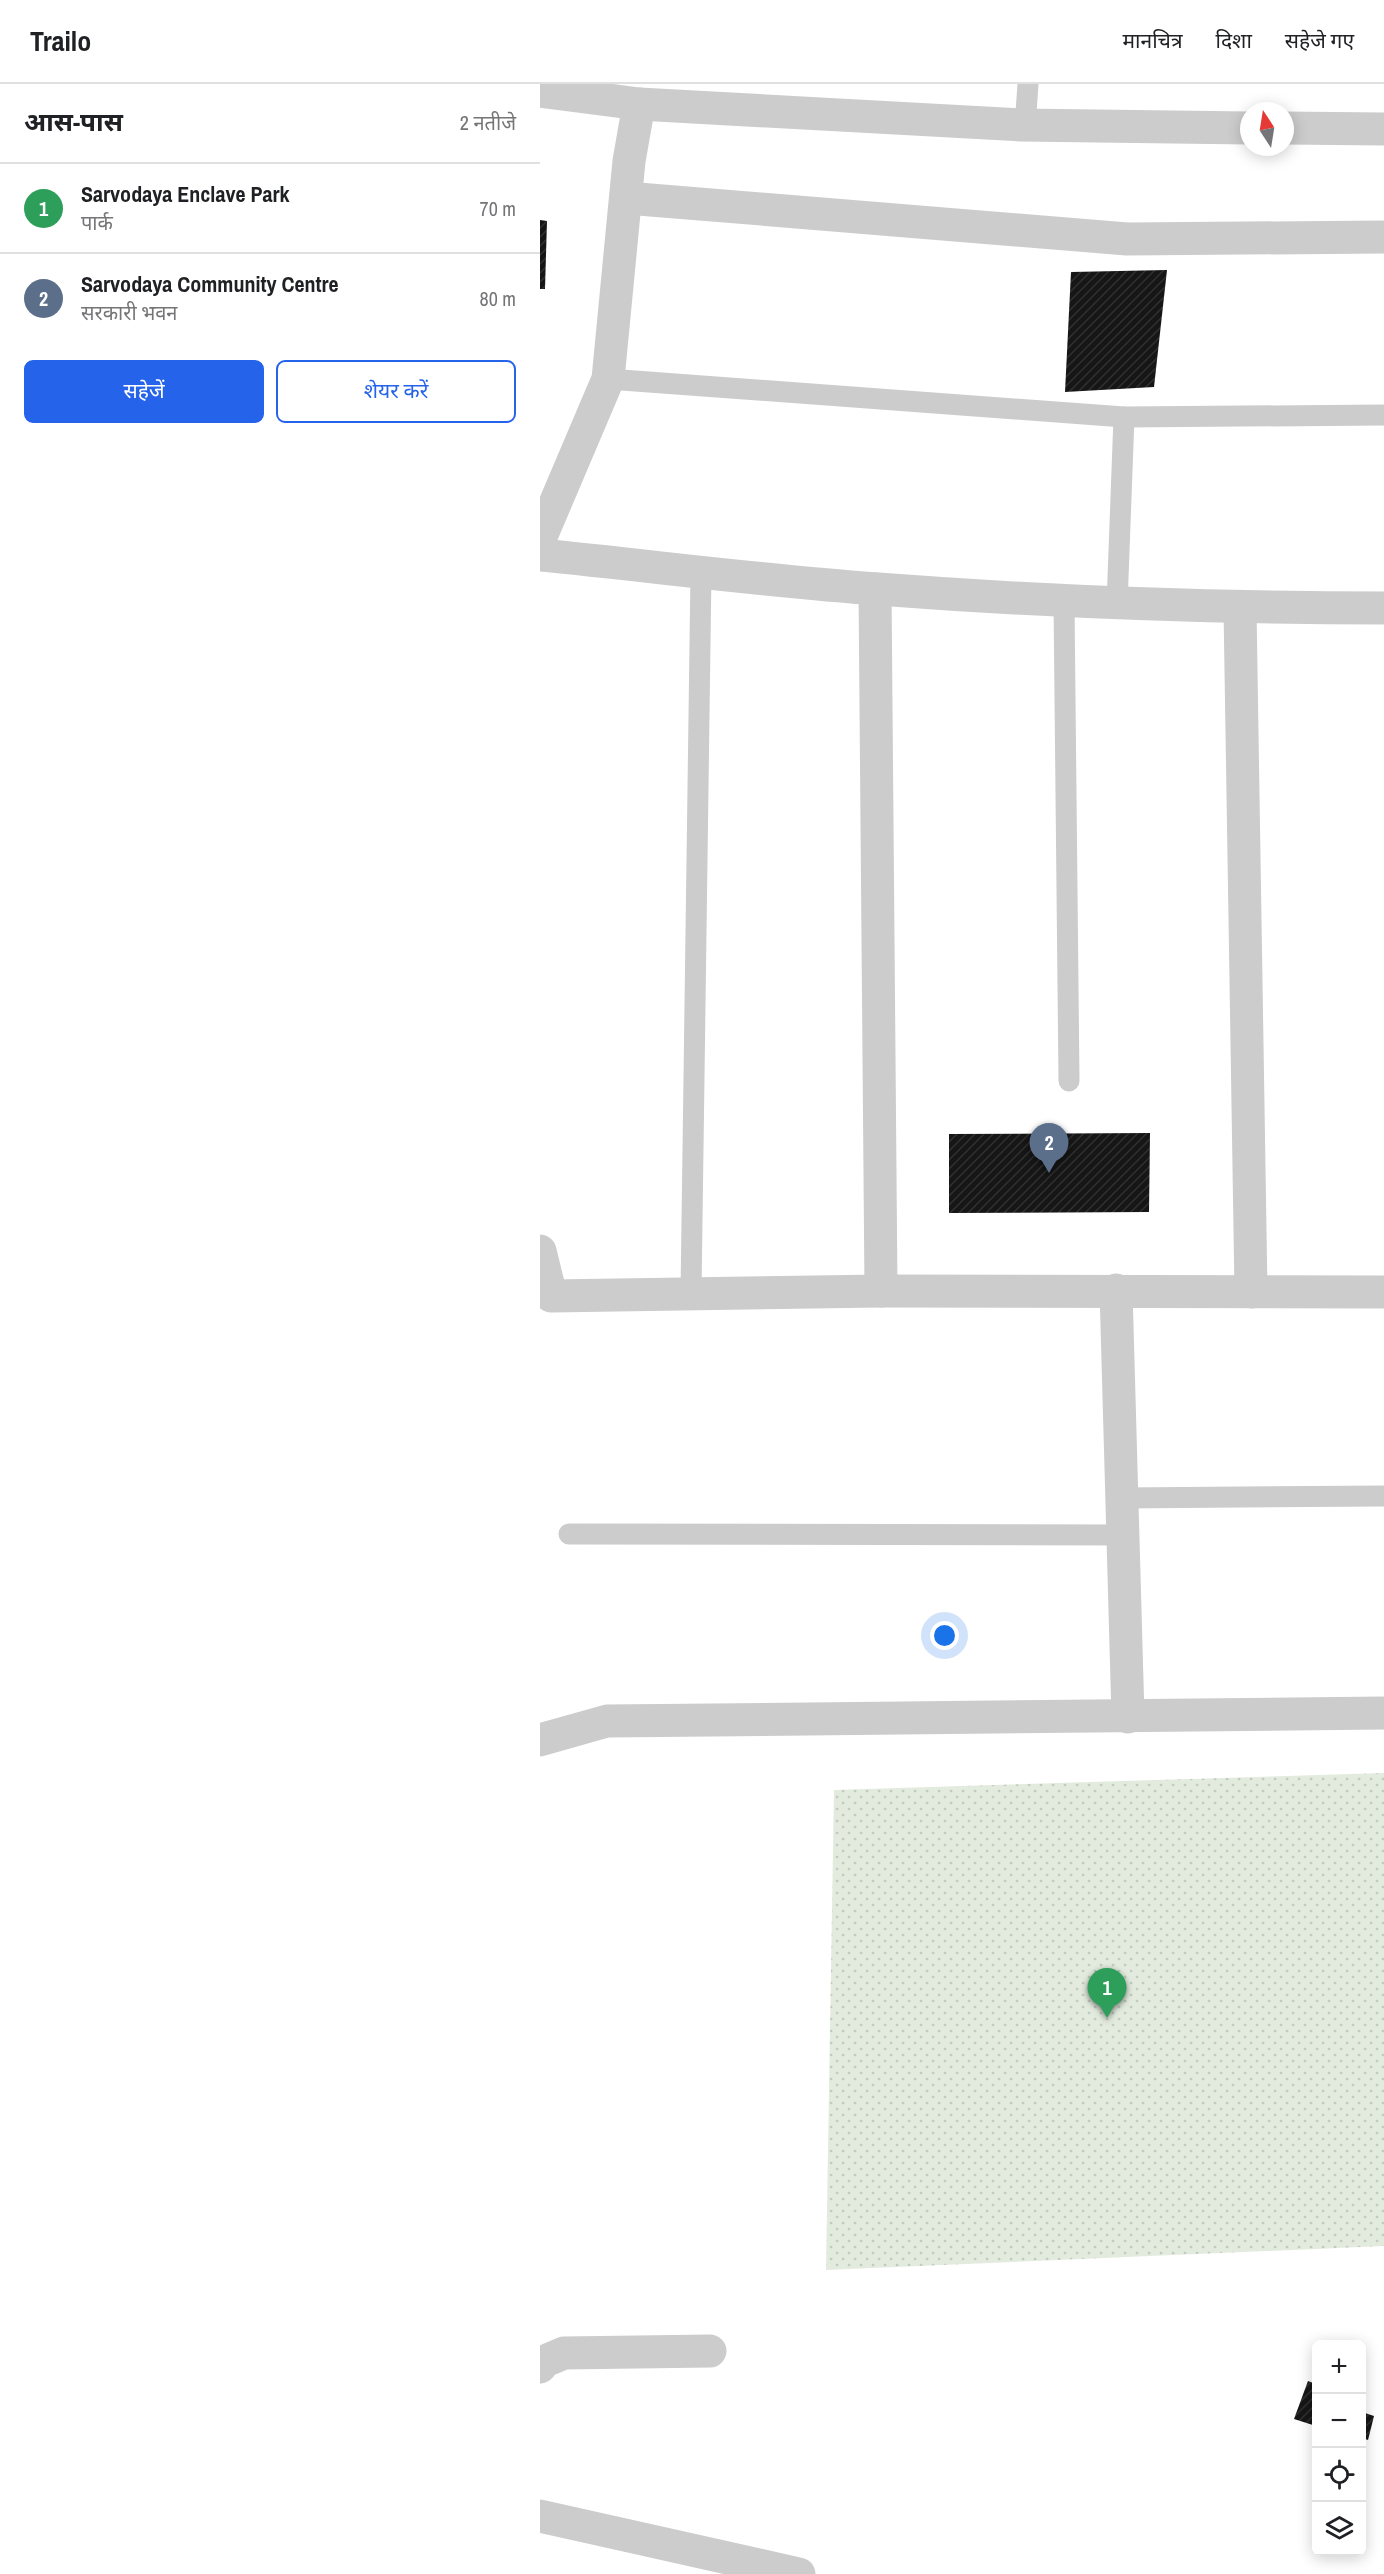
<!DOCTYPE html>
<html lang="hi">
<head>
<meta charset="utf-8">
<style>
	:root { --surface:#fff; --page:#f2f2f2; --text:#202124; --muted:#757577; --line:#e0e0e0; --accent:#2563eb }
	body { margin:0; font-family:"Archivo Narrow","Noto Sans Devanagari",sans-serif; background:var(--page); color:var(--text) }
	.controls { position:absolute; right:18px; bottom:18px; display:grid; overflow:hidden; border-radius:9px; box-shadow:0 3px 15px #0003 }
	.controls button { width:54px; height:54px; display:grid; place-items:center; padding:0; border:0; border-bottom:2px solid var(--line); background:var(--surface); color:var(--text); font:30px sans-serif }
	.compass { position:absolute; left:700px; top:18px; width:54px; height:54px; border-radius:50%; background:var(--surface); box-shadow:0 3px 15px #0003; rotate:348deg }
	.you { position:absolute; left:405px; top:1552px; width:21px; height:21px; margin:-15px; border:4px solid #fff; border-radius:50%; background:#1a73e8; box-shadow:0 0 0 9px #1a73e833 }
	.badge { display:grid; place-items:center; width:39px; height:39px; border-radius:50%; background:var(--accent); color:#fff; font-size:20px; font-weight:700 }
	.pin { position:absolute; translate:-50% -50px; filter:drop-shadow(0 2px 3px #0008) }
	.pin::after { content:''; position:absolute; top:32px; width:21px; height:18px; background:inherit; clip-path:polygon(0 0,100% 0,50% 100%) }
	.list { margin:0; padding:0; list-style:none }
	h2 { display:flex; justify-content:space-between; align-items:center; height:78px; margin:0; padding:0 24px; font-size:26px }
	h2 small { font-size:20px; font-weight:400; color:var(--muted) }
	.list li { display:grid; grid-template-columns:39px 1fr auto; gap:18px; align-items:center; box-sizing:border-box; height:90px; padding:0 24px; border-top:2px solid var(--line) }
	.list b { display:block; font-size:22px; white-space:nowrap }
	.list p { margin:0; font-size:20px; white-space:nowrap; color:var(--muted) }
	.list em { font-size:20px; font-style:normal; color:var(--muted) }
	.actions { display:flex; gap:12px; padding:18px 24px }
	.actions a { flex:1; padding:14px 0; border:2px solid var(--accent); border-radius:9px; text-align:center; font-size:21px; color:var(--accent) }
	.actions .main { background:var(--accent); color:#fff }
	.icon { flex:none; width:33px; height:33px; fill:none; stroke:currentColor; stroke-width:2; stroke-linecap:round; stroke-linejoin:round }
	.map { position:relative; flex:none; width:844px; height:2490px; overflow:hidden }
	header { display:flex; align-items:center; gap:36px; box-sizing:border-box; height:84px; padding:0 30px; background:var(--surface); border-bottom:2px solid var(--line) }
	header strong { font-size:28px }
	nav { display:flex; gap:33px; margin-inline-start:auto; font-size:21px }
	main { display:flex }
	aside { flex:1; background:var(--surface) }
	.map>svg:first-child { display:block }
	.grass { fill:url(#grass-dots) }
	.building { fill:url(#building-hatch) }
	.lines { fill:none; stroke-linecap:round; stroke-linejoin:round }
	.lane { stroke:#ccc; stroke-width:21 }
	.street { stroke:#ccc; stroke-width:33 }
</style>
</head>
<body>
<header>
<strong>Trailo</strong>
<nav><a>मानचित्र</a><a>दिशा</a><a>सहेजे गए</a></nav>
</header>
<main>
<aside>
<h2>आस-पास<small>2 नतीजे</small></h2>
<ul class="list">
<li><span class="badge" style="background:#2e9e5b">1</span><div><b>Sarvodaya Enclave Park</b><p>पार्क</p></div><em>70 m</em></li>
<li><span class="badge" style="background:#5c6f8a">2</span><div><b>Sarvodaya Community Centre</b><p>सरकारी भवन</p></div><em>80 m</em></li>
</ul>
<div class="actions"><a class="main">सहेजें</a><a>शेयर करें</a></div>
</aside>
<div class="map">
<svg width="844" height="2490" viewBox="0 0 844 2490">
	<defs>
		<pattern id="grass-dots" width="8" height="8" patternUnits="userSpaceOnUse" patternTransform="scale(1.5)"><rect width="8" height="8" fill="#e3ebde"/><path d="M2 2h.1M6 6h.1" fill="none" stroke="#c3cabf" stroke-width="1.8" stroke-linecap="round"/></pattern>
		<pattern id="building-hatch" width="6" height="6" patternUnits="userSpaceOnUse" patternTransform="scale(1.5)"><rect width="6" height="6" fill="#161616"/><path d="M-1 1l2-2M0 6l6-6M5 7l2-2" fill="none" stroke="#303030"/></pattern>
	</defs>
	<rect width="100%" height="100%" fill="#fff"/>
	<polygon class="grass" points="844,1689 844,2162 286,2186 294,1706"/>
	<g class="building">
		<polygon points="0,136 7,137 5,205 0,205"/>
		<polygon points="627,186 614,303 525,308 531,188"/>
		<polygon points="610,1049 609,1128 409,1129 409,1050"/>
		<polygon points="768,2297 776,2300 776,2342 754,2335"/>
		<polygon points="822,2328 834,2332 828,2356 822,2354"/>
	</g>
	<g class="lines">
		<g class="lane">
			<polyline points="481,41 486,29 488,0"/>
			<polyline points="68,295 584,333 844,331"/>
			<polyline points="524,518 529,997"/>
			<polyline points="577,521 584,333"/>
			<polyline points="151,1210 161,487"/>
			<polyline points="582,1414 844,1412"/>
			<polyline points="29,1450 583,1451"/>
		</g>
		<g class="street">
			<polyline points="0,7 99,20 481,41 709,44"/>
			<polyline points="745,44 844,45"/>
			<polyline points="86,114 587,155 844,153"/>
			<polyline points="0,455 68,295 89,77 99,20"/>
			<path d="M 0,471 C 112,482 225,497 338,505 C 507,518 675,524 844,524"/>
			<polyline points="335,505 341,1207"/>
			<polyline points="700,524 711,1208"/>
			<polyline points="0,1167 11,1212 341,1207 844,1208"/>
			<polyline points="576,1206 588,1633"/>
			<polyline points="0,1656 67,1637 844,1629"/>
			<polyline points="0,2283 5,2277 24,2269 170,2267"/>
			<polyline points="0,2432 259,2490"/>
		</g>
	</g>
</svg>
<div class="controls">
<button>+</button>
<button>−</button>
<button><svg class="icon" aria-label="locate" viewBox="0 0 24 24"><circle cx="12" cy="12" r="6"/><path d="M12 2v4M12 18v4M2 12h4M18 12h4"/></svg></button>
<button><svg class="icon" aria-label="layers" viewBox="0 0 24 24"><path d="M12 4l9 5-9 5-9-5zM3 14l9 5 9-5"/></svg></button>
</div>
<svg class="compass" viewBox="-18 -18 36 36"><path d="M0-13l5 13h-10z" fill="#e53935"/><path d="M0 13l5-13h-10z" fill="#757577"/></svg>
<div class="you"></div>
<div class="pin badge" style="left:567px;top:1934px;background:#2e9e5b">1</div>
<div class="pin badge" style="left:509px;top:1089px;background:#5c6f8a">2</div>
</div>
</main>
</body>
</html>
